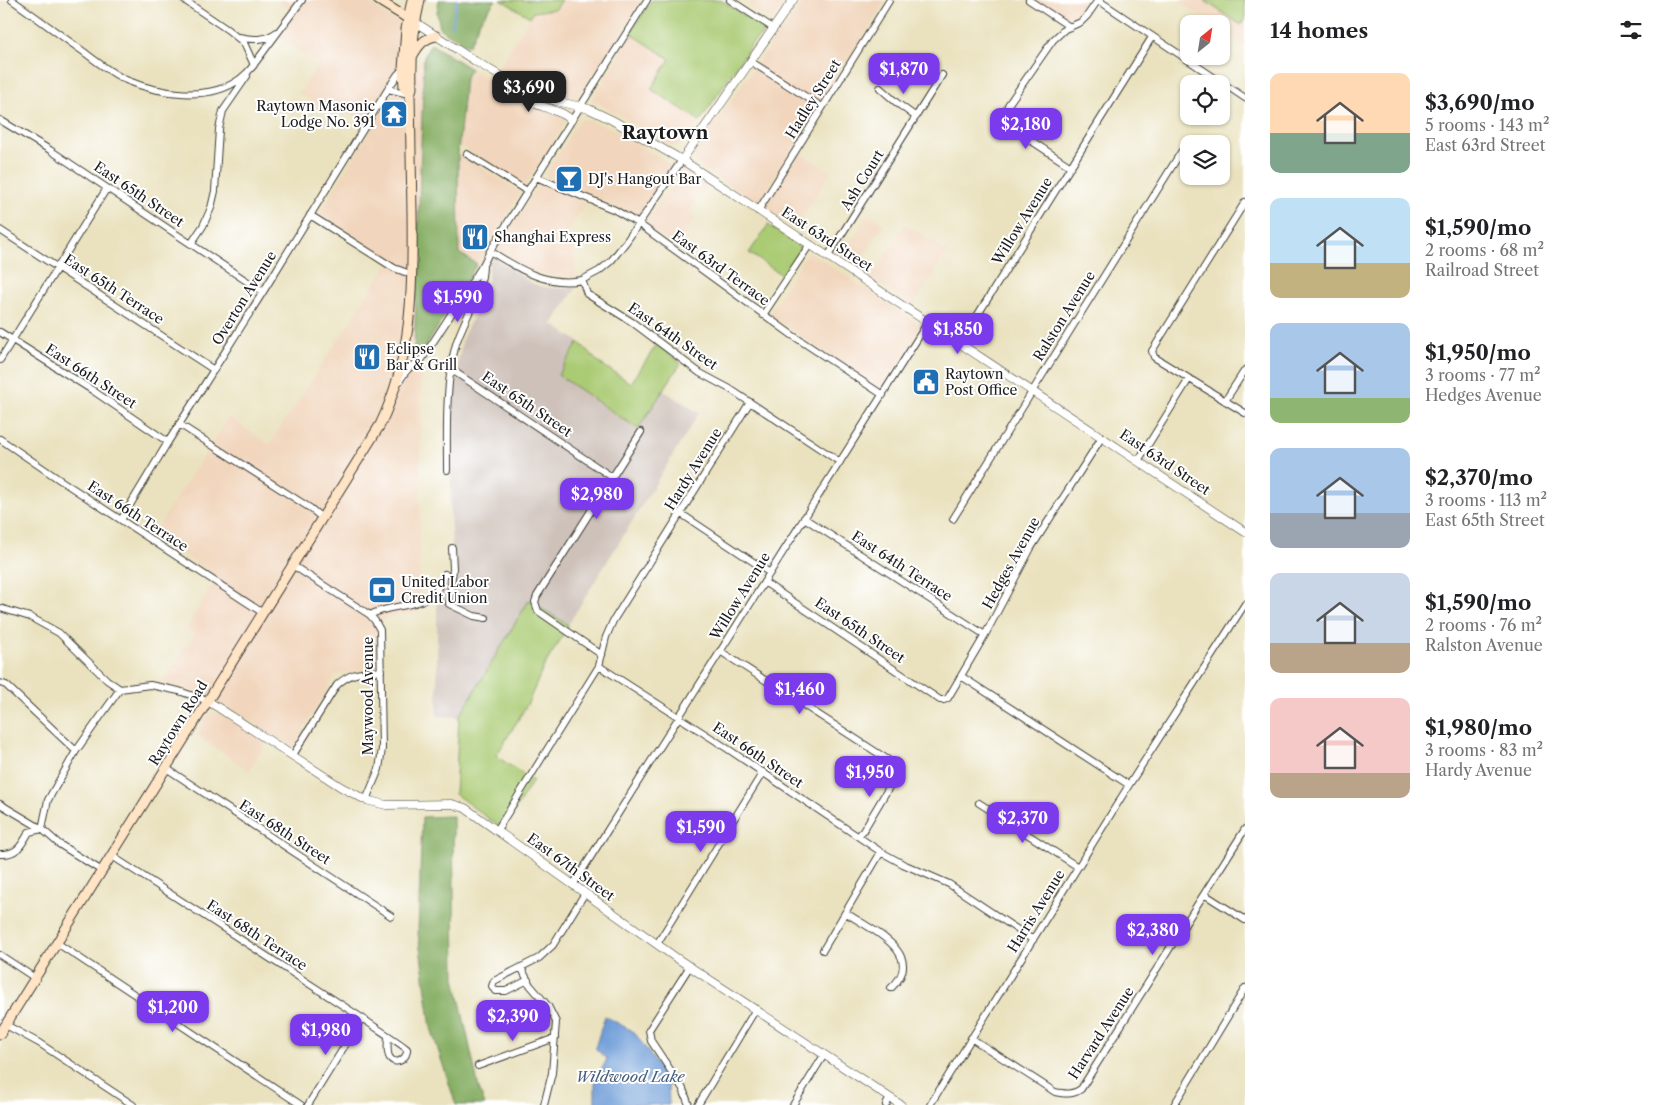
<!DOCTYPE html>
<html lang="en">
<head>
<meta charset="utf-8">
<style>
  body { margin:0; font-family:"Libre Caslon Text",serif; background:#f2f2f2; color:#202124; height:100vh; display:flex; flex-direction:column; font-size:19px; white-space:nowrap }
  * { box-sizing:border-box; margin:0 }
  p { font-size:16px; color:#757577 }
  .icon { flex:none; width:28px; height:28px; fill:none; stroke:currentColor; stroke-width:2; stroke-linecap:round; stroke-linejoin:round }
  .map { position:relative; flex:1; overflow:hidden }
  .drawer { display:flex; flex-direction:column; background:#fff; width:425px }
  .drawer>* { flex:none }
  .needle { width:32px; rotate:30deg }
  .fabs { position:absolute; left:1180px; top:15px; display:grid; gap:10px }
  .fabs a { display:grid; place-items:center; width:50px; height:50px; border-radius:10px; background:#fff; box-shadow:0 1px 4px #0004; font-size:25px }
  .price { position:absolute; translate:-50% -42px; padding:0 11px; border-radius:10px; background:#7c3aed; color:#fff; font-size:16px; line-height:32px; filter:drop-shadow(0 1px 2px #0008) }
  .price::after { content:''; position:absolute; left:50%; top:30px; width:15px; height:11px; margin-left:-8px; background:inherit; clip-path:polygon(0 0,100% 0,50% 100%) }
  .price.active { background:#222; color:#fff }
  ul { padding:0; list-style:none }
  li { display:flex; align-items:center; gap:15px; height:125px; padding:0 25px }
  li span { display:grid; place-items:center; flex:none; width:140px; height:100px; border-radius:10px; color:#555 }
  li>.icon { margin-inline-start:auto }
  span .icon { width:60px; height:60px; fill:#fffc; stroke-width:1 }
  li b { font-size:21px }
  h2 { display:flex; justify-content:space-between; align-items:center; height:60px; padding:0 25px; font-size:21px }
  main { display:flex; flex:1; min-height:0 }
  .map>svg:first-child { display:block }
  .built { fill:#f1d5bc }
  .industrial { fill:#cec1b9 }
  .green { fill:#aacb73; stroke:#637448 }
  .forest { fill:#87af65; stroke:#526640 }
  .water { fill:#709ed8; stroke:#465d7a }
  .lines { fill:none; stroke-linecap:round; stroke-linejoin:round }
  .stream { stroke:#709ed8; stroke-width:2 }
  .minor-casing { stroke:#3b3a34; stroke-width:8 }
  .tertiary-casing { stroke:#3b3a34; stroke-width:9 }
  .secondary-casing { stroke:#3b3a34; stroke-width:11 }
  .minor { stroke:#fff; stroke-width:6 }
  .tertiary { stroke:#fff; stroke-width:8 }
  .secondary { stroke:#ffe4c6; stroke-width:9 }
  .labels { text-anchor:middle; stroke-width:4; stroke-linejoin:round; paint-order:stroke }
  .street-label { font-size:14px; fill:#1c1c1c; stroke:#fff }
  .poi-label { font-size:14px; fill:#1c1c1c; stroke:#fff; text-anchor:start }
  .water-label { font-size:15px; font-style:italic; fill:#465d7a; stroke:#fff }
  .district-label { font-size:19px; font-weight:bold; fill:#1c1c1c; stroke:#fff }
</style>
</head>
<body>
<main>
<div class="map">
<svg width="1245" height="1105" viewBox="0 0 1245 1105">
  <rect width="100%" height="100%" fill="#fff"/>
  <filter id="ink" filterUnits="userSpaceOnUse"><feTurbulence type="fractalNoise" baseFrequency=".02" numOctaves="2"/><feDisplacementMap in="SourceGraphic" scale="10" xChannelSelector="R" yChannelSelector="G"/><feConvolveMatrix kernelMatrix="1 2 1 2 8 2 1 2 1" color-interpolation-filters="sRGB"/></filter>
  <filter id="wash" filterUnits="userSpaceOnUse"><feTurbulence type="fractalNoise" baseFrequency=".0096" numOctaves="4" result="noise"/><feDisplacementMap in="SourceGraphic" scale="20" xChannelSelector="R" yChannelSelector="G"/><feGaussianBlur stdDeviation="1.12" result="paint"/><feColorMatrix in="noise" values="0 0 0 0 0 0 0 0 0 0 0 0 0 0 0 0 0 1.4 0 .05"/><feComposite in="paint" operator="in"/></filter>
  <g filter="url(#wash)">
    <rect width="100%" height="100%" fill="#eae2bf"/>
    <path class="built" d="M 276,0 L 298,0 L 292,10 Z
      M 306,0 L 364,0 L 402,25 L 400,66 L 365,123 L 331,102 L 324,111 L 299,93 L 318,63 L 279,38 Z
      M 562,0 L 642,0 L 605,58 L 575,99 L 554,95 L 532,86 L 499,67 L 533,12 L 556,9 Z
      M 751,0 L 787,0 L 776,16 L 769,19 L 747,6 Z
      M 804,0 L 886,0 L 853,54 L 842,67 L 760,201 L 757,203 L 704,169 L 693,160 L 693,155 L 778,34 L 782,31 Z
      M 1034,0 L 1095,0 L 1085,14 L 1070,24 Z
      M 1179,0 L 1245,0 L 1245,46 L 1221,30 L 1221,24 L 1212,24 L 1178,1 Z
      M 630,33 L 670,59 L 651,89 L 700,121 L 682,144 L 678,146 L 669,145 L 599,103 L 593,102 L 591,101 L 617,60 Z
      M 424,56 L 414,352 L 421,354 L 419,612 L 384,618 L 377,629 L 376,668 L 336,674 L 294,746 L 291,746 L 221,704 L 201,694 L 162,684 L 194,634 L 186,629 L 217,577 L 153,534 L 229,417 L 269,445 L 390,261 L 320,213 L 391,96 Z
      M 471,69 L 524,101 L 565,118 L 565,121 L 562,128 L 525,186 L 459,145 L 465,78 Z
      M 583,119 L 587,120 L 610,128 L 625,136 L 674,167 L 640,217 L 637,218 L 633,217 L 606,202 L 546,177 L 546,173 L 579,121 Z
      M 799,152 L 830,172 L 795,229 L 766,210 L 765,206 Z
      M 458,154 L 519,191 L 520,194 L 477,264 L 459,253 Z
      M 683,170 L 707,185 L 689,211 L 696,217 L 677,247 L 647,226 L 645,223 Z
      M 539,185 L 543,185 L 586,203 L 566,235 L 572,237 L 577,278 L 545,275 L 532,271 L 499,251 L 498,248 L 500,244 Z
      M 868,214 L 883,224 L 856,268 L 841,258 Z
      M 905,224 L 948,252 L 913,306 L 871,278 Z
      M 809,252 L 919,324 L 919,330 L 882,387 L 876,386 L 771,316 L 770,313 L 804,258 Z
      M 212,712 L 220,713 L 267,742 L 249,770 L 196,735 L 208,715 Z"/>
    <path class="industrial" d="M 495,258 L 532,283 L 540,286 L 552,288 L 576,288 L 552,324 L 579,342 L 558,375 L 637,429 L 663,390 L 699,413 L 568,625 L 529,601 L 459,717 L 437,716 L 437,595 L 454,585 L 450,507 L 454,391 L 458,379 L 458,362 L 463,337 L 486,292 L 488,283 L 489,263 L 492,259 Z"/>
    <path class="green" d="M 501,0 L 562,0 L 556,9 L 533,12 L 530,17 Z
      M 652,0 L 721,0 L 762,28 L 762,35 L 753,42 L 700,121 L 651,89 L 670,59 L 630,33 Z
      M 1206,0 L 1245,0 L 1245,19 L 1241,25 L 1205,1 Z
      M 768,225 L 797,244 L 800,249 L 800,252 L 785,277 L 749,253 Z
      M 579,342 L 599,363 L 631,383 L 657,344 L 681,363 L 638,429 L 558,375 Z
      M 529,600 L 568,625 L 564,634 L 544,666 L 527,705 L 496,756 L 533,781 L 505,825 L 504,830 L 455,794 L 459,717 Z"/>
    <path class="forest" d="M 439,0 L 496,0 L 480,21 L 469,46 L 440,29 L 437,12 Z
      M 431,44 L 471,69 L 465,78 L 458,154 L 459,253 L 477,264 L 421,354 L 414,352 L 424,56 Z
      M 453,816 L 455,978 L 479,1089 L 485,1105 L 456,1105 L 431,1028 L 418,933 L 422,817 Z"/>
    <path class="water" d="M 605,1016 L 634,1032 L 668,1080 L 669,1105 L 595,1105 L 595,1083 L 607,1059 L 595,1048 Z"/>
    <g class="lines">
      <path class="stream" d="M 452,26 L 457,0"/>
    </g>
  </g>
  <g filter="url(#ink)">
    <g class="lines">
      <g class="minor-casing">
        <path id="minor" d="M 12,0 C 36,17 60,35 84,52 C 97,62 111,73 126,80 C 159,94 209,102 240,79 C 245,75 250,70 254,65 L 244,43 L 228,30 L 184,0
          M 730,0 L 773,28
          M 1029,0 L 1070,27
          M 1098,0 L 1245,98
          M 239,37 C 252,40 265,41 277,32
          M 750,61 L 822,107
          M 252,67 L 302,0
          M 880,88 L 897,103 L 916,117
          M 388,89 L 409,94
          M 0,120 L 50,150 L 263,292
          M 467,154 L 527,191
          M 1071,167 L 1009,126 L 1005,115 L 1008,105 L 1053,40 L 1065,29 L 1081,22 L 1087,16 L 1098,0
          M 536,177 L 615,210 L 639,224 L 792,335 L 883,395
          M 1245,202 L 1152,351 L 1154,357 L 1245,413
          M 758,211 L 889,1
          M 310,215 L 394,268 L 413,275
          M 0,230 L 214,370
          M 191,244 L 203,226 L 211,208 L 215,191 L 219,129 L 223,111 L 247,76
          M 490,251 C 519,269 546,287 582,280 L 587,294 L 632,322 L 700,373 L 730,389 L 840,462
          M 828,256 L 942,75
          M 582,280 L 599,271 L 611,261 L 626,242 L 682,160
          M 763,315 L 810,244
          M 0,332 L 92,390 L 168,442
          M 960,343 L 1152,37
          M 0,360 L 107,188
          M 452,370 L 612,477
          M 399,382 C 408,367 409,368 422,359 L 483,265 L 490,251 L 647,0
          M 1225,401 L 1245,370
          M 179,424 L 310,508 L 322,518
          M 0,439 L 60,480 L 263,613
          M 1138,461 L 1189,379
          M 447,470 C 447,431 445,382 456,344 C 464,318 483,293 483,265
          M 680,513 L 770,573
          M 804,518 L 985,635
          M 953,519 L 1181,152
          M 121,520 L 168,442 L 263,292 L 388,89 L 398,74 L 403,69
          M 452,548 L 453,569 L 449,604 L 474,616 L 486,618
          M 292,565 L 370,615 L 375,621 L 380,630 L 382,749 L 379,769 L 366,800
          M 764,582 L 940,700 L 944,700 L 948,698 L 985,635 L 1031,548 L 1102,437
          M 0,608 L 30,617 L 59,633 L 107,680 L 120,689 L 150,685 L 179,691 L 208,701
          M 370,615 C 388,605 413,608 430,596 C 438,591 441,582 445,574
          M 720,651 L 890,761 C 896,766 897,769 895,777 L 863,831 L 858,836
          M 602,655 L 538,611 L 535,602 L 537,596 L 641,432
          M 599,666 L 716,741 L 881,852 L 903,864 L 949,884 L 1033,940
          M 961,676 L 1129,785
          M 0,683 L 6,685 L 76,751
          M 293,755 L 337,685 C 352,671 363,673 381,671
          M 166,768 L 391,916
          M 979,803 L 1078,867
          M 0,804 L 42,829 L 48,800 L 76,751 L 120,689
          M 497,830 L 599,666 L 606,637 L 613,621 L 750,402
          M 0,854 C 17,855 21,846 29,832 L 42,829 L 59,844 L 102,871
          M 112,856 L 362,1018 C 377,1029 393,1038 407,1049 C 408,1057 397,1067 390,1058 C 386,1053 388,1043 388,1037
          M 573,885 L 928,322
          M 1204,894 L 1245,920
          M 846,913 C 870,929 928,954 891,988
          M 57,943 L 301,1105
          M 657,944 L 763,772
          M 823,950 L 881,852
          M 0,955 L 35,978
          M 521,967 L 530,985 L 548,1006 L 556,1022 L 552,1073 L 544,1105
          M 528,980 L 506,991 L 495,991 L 492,986 L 494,981 L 539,958 L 553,945 L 585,893
          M 6,1025 L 39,1043 L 133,1105
          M 971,1038 L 1055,1092 C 1065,1094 1073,1095 1081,1089 L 1245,829
          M 478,1066 L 555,1038
          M 308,1105 L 362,1018
          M 689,1105 L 683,1089 L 651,1041 L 649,1030 L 690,966
          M 698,1105 L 756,1009
          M 793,1105 L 824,1055
          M 886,1105 L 890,1098
          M 930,1105 L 1129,785 L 1245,604
          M 1174,1105 L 1245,988"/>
      </g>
      <g class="tertiary-casing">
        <path id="tertiary" d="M 415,22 L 475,61 L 529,93 L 556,101 L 589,109 L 612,120 L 682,160 L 1245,532
          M 514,87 C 520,97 535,105 547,108 C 556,112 564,112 571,120
          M 682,160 L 793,0
          M 208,701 L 341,787 L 366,800 L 386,805 L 452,804 L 465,808 L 675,957 L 901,1105"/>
      </g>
      <g class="secondary-casing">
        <path id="secondary" d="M 378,0 L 412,21
          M 412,57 C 418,46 424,38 436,36
          M 410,94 L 404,88 L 403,69 L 406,29 L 412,0
          M 0,1034 L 380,425 C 413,356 413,286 412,212 C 411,173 411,134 410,94 L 412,88 C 411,58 413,29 420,0"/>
      </g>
      <use href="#minor" class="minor"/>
      <use href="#tertiary" class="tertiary"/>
      <use href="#secondary" class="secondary"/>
    </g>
  </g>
  <defs>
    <g id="temple-square" transform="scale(1.4375)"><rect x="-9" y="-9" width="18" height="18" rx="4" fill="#1f6fb2" stroke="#fff"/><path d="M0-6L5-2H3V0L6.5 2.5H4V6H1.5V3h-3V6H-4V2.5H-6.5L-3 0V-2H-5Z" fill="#fff"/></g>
    <g id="bar-square" transform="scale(1.4375)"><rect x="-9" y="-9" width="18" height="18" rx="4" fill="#1f6fb2" stroke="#fff"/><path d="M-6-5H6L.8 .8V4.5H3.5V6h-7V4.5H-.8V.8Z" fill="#fff"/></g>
    <g id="restaurant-square" transform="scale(1.4375)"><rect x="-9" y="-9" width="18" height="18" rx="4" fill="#1f6fb2" stroke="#fff"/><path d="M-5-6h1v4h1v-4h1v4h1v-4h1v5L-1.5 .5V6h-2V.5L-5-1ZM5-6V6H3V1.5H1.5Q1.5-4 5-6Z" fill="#fff"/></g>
    <g id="civic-square" transform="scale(1.4375)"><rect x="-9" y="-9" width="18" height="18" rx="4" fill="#1f6fb2" stroke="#fff"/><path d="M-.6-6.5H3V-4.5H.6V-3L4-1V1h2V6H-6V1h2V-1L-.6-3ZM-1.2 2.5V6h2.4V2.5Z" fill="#fff"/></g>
    <g id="bank-square" transform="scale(1.4375)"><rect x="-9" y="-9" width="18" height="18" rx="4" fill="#1f6fb2" stroke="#fff"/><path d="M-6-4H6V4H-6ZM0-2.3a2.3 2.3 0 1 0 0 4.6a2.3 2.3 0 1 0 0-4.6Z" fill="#fff"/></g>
  </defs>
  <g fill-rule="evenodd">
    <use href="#temple-square" x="394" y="114"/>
    <use href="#bar-square" x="569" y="179"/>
    <use href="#restaurant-square" x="475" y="237"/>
    <use href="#restaurant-square" x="367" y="357"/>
    <use href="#civic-square" x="926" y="382"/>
    <use href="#bank-square" x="382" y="590"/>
  </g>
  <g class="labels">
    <g class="street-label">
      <text transform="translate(813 99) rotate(-58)" y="5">Hadley Street</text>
      <text transform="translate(862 180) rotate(-58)" y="5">Ash Court</text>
      <text transform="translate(139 194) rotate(34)" y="5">East 65th Street</text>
      <text transform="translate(1022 221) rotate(-58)" y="5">Willow Avenue</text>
      <text transform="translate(827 239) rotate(33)" y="5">East 63rd Street</text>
      <text transform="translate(721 268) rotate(36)" y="5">East 63rd Terrace</text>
      <text transform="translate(114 289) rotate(33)" y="5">East 65th Terrace</text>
      <text transform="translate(244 298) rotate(-58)" y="5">Overton Avenue</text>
      <text transform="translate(1064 316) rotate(-58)" y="5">Ralston Avenue</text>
      <text transform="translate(673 336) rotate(35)" y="5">East 64th Street</text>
      <text transform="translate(91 376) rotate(33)" y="5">East 66th Street</text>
      <text transform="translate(527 404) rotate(34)" y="5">East 65th Street</text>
      <text transform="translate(1165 462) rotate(34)" y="5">East 63rd Street</text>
      <text transform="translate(693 469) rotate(-58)" y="5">Hardy Avenue</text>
      <text transform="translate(138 516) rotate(33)" y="5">East 66th Terrace</text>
      <text transform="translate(1011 563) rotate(-61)" y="5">Hedges Avenue</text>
      <text transform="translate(902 566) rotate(33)" y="5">East 64th Terrace</text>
      <text transform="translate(740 596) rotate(-58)" y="5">Willow Avenue</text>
      <text transform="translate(860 630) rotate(34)" y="5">East 65th Street</text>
      <text transform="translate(368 696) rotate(-90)" y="5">Maywood Avenue</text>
      <text transform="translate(178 723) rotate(-58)" y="5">Raytown Road</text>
      <text transform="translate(758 755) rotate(34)" y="5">East 66th Street</text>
      <text transform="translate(285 832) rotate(33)" y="5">East 68th Street</text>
      <text transform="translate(571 867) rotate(36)" y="5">East 67th Street</text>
      <text transform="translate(1036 911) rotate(-58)" y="5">Harris Avenue</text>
      <text transform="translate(257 935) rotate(33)" y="5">East 68th Terrace</text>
      <text transform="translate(1101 1033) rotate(-57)" y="5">Harvard Avenue</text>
    </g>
    <g class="poi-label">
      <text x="375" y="111" text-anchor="end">Raytown Masonic<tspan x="375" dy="16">Lodge No. 391</tspan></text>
      <text x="588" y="184">DJ's Hangout Bar</text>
      <text x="494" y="242">Shanghai Express</text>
      <text x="386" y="354">Eclipse<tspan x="386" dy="16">Bar &amp; Grill</tspan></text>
      <text x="945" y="379">Raytown<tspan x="945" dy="16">Post Office</tspan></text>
      <text x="401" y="587">United Labor<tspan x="401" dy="16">Credit Union</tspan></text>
    </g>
    <g class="water-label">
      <text x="630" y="1082">Wildwood Lake</text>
    </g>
    <g class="district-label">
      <text x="665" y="139">Raytown</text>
    </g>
  </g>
</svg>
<div class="fabs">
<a><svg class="needle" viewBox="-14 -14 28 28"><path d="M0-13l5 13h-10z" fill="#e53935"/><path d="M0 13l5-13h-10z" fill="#757577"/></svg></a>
<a><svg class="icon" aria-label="locate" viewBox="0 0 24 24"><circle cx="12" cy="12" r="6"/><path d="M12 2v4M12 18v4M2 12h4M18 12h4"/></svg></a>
<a><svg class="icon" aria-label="layers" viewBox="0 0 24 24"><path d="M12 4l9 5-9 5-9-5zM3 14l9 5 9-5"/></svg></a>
</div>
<b class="price" style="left:904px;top:95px">$1,870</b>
<b class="price active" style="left:529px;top:113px">$3,690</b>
<b class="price" style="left:1026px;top:150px">$2,180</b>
<b class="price" style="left:458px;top:323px">$1,590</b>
<b class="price" style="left:958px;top:355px">$1,850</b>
<b class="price" style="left:597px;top:520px">$2,980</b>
<b class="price" style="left:800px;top:715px">$1,460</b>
<b class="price" style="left:870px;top:798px">$1,950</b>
<b class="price" style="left:1023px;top:844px">$2,370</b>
<b class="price" style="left:701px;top:853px">$1,590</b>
<b class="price" style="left:1153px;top:956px">$2,380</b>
<b class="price" style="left:173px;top:1033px">$1,200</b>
<b class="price" style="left:513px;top:1042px">$2,390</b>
<b class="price" style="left:326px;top:1056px">$1,980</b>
</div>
<section class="drawer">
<h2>14 homes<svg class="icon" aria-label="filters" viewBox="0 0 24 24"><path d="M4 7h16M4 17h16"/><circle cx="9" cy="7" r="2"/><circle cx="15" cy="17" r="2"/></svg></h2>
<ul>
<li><span style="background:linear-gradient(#ffd9b3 60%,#7fa58c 0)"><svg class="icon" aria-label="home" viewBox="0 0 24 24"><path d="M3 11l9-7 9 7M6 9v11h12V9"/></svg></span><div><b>$3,690/mo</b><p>5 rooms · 143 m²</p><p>East 63rd Street</p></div></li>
<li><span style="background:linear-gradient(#bfe0f5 65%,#c2b280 0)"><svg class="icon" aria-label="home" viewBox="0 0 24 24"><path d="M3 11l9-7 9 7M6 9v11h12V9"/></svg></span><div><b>$1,590/mo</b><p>2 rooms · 68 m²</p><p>Railroad Street</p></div></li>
<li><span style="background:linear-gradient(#a9c7e8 75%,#8fb573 0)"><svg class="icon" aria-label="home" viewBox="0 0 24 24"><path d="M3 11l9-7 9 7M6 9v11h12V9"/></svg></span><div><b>$1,950/mo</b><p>3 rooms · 77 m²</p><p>Hedges Avenue</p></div></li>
<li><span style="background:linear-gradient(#a9c7e8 65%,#9aa5b1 0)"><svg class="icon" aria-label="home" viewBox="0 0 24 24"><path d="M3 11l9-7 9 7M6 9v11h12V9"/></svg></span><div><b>$2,370/mo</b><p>3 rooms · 113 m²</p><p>East 65th Street</p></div></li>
<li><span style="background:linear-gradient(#c9d6e8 70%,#b9a48a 0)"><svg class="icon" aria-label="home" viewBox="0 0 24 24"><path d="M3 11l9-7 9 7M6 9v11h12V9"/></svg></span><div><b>$1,590/mo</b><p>2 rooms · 76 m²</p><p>Ralston Avenue</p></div></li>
<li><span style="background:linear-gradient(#f6c9c9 75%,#b9a48a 0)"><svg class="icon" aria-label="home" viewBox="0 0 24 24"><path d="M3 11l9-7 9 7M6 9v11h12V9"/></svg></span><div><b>$1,980/mo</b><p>3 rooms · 83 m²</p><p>Hardy Avenue</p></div></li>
</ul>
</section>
</main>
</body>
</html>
